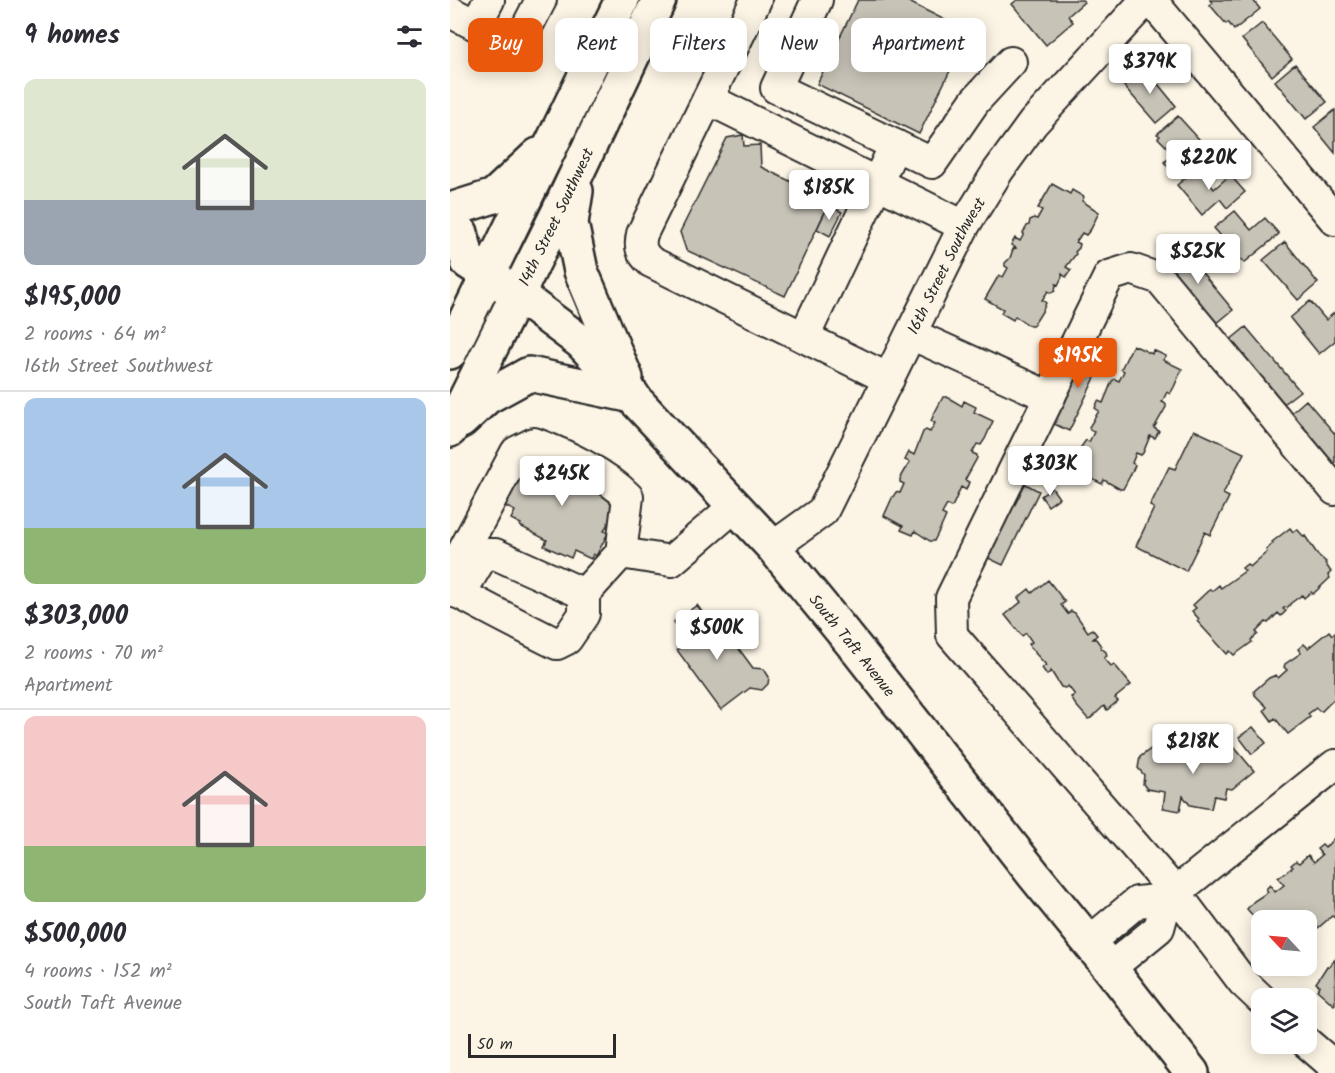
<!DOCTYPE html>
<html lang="en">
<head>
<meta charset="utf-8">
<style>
  body { margin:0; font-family:Kalam,sans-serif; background:#f2f2f3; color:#2b2b33; height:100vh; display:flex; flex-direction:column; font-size:22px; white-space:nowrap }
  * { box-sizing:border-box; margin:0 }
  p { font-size:20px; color:#7c7c81 }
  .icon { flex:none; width:33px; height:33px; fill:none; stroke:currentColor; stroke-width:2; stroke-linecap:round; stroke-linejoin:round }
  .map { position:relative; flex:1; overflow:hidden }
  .sheet { display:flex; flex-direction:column; background:#fff; width:450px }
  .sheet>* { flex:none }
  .banner { position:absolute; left:18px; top:18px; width:570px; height:54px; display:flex; gap:12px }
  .needle { width:39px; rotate:296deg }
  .controls { position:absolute; left:801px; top:910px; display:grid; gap:12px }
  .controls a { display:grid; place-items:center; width:66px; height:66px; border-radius:12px; background:#fff; box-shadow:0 3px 15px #0003; font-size:30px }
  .scale { position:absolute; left:18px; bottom:15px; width:148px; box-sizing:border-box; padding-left:6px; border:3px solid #2b2b2b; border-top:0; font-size:16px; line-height:21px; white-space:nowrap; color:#2b2b2b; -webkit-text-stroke:4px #fcf5e5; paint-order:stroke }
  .price { position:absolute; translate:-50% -51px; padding:0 14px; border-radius:6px; background:#fff; color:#222; font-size:20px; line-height:39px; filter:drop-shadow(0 2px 3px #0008) }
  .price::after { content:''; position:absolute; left:50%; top:36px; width:18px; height:14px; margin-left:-9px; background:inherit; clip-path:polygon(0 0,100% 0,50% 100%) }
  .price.on { background:#ea580c; color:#fff }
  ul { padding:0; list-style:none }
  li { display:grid; align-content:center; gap:12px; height:318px; padding:0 24px }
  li+li { border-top:2px solid #e1e1e2 }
  li span { display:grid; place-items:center; height:186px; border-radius:12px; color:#555 }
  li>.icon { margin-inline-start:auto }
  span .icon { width:108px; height:108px; fill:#fffc; stroke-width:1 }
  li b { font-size:26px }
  h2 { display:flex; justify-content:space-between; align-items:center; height:72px; padding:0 24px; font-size:26px }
  .pill { padding:0 21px; border-radius:12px; background:#fff; box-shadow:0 3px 15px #0003; font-size:21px; line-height:54px }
  .pill.on { background:#ea580c; color:#fff }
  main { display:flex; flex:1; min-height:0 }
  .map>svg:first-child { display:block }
  .building { fill:#c8c3b7; stroke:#2b2b2b; stroke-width:1.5 }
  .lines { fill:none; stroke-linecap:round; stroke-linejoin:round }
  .minor-casing { stroke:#2b2b2b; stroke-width:34 }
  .major-casing { stroke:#2b2b2b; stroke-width:38 }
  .minor { stroke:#fcf5e5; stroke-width:30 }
  .major { stroke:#fcf5e5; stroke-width:33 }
  .labels { text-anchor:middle; stroke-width:6; stroke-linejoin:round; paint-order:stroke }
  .street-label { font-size:16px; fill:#2b2b2b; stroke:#fcf5e5 }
</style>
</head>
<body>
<main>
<section class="sheet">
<h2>9 homes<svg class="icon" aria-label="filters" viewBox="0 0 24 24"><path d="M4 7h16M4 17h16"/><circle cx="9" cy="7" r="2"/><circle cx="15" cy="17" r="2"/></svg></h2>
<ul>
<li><span style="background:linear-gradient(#dfe7d0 65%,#9aa5b1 0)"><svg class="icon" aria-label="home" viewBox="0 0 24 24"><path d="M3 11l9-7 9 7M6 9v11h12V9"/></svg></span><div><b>$195,000</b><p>2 rooms · 64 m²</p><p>16th Street Southwest</p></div></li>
<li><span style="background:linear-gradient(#a9c7e8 70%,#8fb573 0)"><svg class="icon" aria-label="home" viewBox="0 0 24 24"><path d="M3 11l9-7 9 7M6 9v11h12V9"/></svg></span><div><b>$303,000</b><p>2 rooms · 70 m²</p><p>Apartment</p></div></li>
<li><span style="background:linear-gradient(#f6c9c9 70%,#8fb573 0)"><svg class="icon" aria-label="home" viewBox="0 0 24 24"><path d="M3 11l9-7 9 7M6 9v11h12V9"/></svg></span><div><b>$500,000</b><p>4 rooms · 152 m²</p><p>South Taft Avenue</p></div></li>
</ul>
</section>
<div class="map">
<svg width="885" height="1073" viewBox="0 0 885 1073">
  <rect width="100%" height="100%" fill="#fcf5e5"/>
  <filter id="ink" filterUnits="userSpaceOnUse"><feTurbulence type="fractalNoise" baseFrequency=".0167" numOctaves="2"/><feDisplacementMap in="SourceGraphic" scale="12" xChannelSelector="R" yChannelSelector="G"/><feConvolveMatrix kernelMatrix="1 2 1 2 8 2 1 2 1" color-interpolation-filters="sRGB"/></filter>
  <g filter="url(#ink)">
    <path class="building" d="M 408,0 L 455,0 L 519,32 L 469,134 L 367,84 Z
      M 567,0 L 633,0 L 634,2 L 618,16 L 623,22 L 596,45 L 562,4 Z
      M 760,0 L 803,0 L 810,9 L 784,30 L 778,22 L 776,24 L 760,5 L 762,3 Z
      M 812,23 L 842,59 L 822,76 L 792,39 Z
      M 845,64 L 877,102 L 856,119 L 825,81 Z
      M 694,67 L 726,106 L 706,123 L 673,85 Z
      M 885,110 L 885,153 L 864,127 Z
      M 728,116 L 757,148 L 725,175 L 714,162 L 725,155 L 708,138 L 710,136 L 707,134 Z
      M 293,135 L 294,146 L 310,145 L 311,167 L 350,186 L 355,177 L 371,185 L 366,195 L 380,201 L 335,296 L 236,250 L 230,232 L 277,138 Z
      M 747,168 L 764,189 L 780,175 L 795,192 L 777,208 L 770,199 L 752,215 L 727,185 Z
      M 602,184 L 620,194 L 622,190 L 634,197 L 632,201 L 649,212 L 641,229 L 636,235 L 632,233 L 626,242 L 630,244 L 629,248 L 625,252 L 626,254 L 616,267 L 621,270 L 616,277 L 612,274 L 612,277 L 608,285 L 606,284 L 605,291 L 601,293 L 598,291 L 592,300 L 596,303 L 593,310 L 583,326 L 580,326 L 565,316 L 563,320 L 551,313 L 553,309 L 535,299 L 549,275 L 553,277 L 558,268 L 555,266 L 555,263 L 560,258 L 563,249 L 566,248 L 561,245 L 565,238 L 570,241 L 574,234 L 573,233 L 577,226 L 579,225 L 580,220 L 584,218 L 587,219 L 592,210 L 588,208 Z
      M 378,206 L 392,212 L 380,236 L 367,229 Z
      M 785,211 L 801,230 L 815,218 L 829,234 L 794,263 L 764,228 Z
      M 835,242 L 868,283 L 848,300 L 813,260 Z
      M 730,246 L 783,310 L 766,324 L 712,260 Z
      M 860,301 L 876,320 L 885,312 L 885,341 L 869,354 L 840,318 Z
      M 796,327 L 850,391 L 833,404 L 780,340 Z
      M 683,345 L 702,354 L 703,350 L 716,356 L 713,360 L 732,369 L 724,387 L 720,394 L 717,392 L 712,402 L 716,404 L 716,407 L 704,428 L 709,431 L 705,438 L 700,436 L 693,453 L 691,455 L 686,453 L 682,463 L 685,465 L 682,472 L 673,489 L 670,489 L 654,480 L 652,484 L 640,478 L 642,474 L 624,465 L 631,447 L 636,440 L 639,442 L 644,432 L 640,430 L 639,427 L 649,411 L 645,408 L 648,401 L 653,403 L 662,381 L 665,379 L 669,381 L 674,371 L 671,369 Z
      M 636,348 L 655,357 L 619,431 L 600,422 Z
      M 493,397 L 497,397 L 512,406 L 514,401 L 526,407 L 524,412 L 543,421 L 535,439 L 531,445 L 527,444 L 522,453 L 527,455 L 527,458 L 515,480 L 519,482 L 516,490 L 511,487 L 503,505 L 501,507 L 497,505 L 492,514 L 496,516 L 493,523 L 484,541 L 480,541 L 465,531 L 463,535 L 451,530 L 453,526 L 434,516 L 442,498 L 446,492 L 450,493 L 454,484 L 450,482 L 450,479 L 460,462 L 455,460 L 459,452 L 464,455 L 473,432 L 476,430 L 480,432 L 485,423 L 481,421 L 484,414 Z
      M 856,400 L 885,434 L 885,467 L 840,414 Z
      M 744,430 L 794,453 L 773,494 L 779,497 L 760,535 L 755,532 L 736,571 L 686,546 L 704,508 L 700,506 L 719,467 L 725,469 Z
      M 94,452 L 173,494 L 154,531 L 158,533 L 146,556 L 143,554 L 141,559 L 124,551 L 121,558 L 94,546 L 97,540 L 70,526 L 71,524 L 61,519 L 65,511 L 45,501 L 58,475 L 75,484 L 85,462 L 88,463 Z
      M 570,481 L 589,491 L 553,565 L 534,556 Z
      M 602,488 L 609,498 L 598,506 L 591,496 Z
      M 840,528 L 843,532 L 847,529 L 854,537 L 855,536 L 868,555 L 876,562 L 875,563 L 881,572 L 878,575 L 880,578 L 863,594 L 861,592 L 854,598 L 852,595 L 841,603 L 837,608 L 835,607 L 833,609 L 836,611 L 831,616 L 828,613 L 818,623 L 816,622 L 806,632 L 808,634 L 801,640 L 802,642 L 794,648 L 784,655 L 780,651 L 777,654 L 747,621 L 749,619 L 742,611 L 746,608 L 743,605 L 760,589 L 762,591 L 769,585 L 771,588 L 795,571 L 792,568 L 797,564 L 800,567 L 809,559 L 817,552 L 816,550 L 823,543 L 822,542 Z
      M 598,580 L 615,602 L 611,605 L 618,614 L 621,611 L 625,613 L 638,632 L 642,629 L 647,635 L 643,639 L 646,639 L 651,646 L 651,648 L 656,652 L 657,656 L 654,658 L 661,666 L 664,664 L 681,685 L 665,698 L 668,701 L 657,710 L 654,706 L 641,718 L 638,719 L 625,704 L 621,697 L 625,695 L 618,686 L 615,688 L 611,687 L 601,671 L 597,675 L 592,668 L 596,665 L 585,653 L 585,651 L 580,648 L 579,644 L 582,642 L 576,633 L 572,636 L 555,615 L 571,602 L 568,598 L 579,589 L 582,593 Z
      M 247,605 L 275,644 L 286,645 L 303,668 L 314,669 L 319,677 L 318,684 L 312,690 L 300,688 L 271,710 L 227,650 L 238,642 L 224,622 Z
      M 879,631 L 882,635 L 885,632 L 885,698 L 872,711 L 869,711 L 866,708 L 858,714 L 860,717 L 838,734 L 825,718 L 822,721 L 814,710 L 817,707 L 805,695 L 804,691 L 819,678 L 826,675 L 828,678 L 837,670 L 834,667 L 835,664 L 851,653 L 848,649 L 854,644 L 858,648 Z
      M 803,727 L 816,743 L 802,754 L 789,737 Z
      M 766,744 L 785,748 L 804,771 L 782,789 L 776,788 L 774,798 L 764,796 L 761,809 L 740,805 L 733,796 L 730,811 L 713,808 L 715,792 L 697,789 L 693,784 L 694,775 L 688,768 L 690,757 L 702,748 L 738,754 L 745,762 Z
      M 885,837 L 885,918 L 882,916 L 868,928 L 862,921 L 856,926 L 856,921 L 812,921 L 811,925 L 797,909 L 804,901 L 818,892 L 816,889 L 820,885 L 825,892 L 834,885 L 828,878 L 843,867 L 841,865 L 846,861 L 849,863 L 858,855 L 864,862 L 872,855 L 867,849 L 872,845 L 875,848 Z
      M 885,959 L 885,1004 L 884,1005 L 867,990 L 870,986 L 866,983 L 877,966 L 879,967 Z"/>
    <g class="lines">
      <g class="minor-casing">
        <g id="minor">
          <path d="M 306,0 L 192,234 C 189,247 191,253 201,262 L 439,379"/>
          <path d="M 367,0 L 326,88 L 445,145"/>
          <path d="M 701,0 L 885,220"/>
          <path d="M 0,12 L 67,46 L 91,0"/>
          <path d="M 26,25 L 39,0"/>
          <path d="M 258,99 L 514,226"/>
          <path d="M 461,334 L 600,397"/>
          <path d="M 354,337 L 445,145 L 482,163 L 525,101 L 561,62"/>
          <path id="s1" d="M 323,547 L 373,511 L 514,226 L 548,171 L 583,123 L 696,0"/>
          <path d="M 0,576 L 66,452 L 84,443 C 114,454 155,473 178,497 L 171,553"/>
          <path d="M 0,588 C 35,608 71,626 107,644 L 117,639 L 134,614 L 134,594 L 45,554 L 37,554 L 29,562 L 10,594"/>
          <path d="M 134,594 L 171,553 L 221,561 L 285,506"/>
          <path d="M 639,942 L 687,902 L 717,899 L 885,765"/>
          <path d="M 660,968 L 709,928 L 717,899"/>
          <path d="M 812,1000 L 793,982 L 725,892 L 502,635 L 501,598 L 659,276 L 681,269 L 710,279 L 885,490"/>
          <path d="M 856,1042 L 885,1067"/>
        </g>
      </g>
      <g class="major-casing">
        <g id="major">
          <path d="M 126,191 L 121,223 L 131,271 L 176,378"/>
          <path d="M 0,210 L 44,196 L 88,155"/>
          <path id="s2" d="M 0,227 L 11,233 L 18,262 L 67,294 L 131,342 L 323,547 L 405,647 L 584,875 L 660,968 L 742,1073"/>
          <path d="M 0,352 L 172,0"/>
          <path d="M 11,421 L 37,397 L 79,374 L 183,396"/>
          <path id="s3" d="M 0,430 L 108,213 L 209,0"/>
        </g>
      </g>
      <use href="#minor" class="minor"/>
      <use href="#major" class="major"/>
    </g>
  </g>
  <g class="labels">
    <g class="street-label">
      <text dy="6" stroke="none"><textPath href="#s3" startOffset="238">14th Street Southwest</textPath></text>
      <text dy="6" stroke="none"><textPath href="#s1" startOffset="336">16th Street Southwest</textPath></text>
      <text dy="6" stroke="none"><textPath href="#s2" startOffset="588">South Taft Avenue</textPath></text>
    </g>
  </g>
</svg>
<div class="controls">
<a><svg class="needle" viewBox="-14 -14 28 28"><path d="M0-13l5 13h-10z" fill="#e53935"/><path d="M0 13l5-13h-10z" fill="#7c7c81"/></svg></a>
<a><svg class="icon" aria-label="layers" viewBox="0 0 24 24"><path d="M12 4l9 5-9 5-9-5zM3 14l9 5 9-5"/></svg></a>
</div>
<div class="scale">50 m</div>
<b class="price" style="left:700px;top:95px">$379K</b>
<b class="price" style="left:759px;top:191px">$220K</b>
<b class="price" style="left:379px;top:221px">$185K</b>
<b class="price" style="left:748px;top:285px">$525K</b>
<b class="price on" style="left:628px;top:389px">$195K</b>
<b class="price" style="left:600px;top:497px">$303K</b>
<b class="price" style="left:112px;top:507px">$245K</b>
<b class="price" style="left:267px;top:661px">$500K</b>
<b class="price" style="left:743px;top:775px">$218K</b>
<div class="banner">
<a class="pill on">Buy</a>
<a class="pill">Rent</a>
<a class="pill">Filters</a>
<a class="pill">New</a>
<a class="pill">Apartment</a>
</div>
</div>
</main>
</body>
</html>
